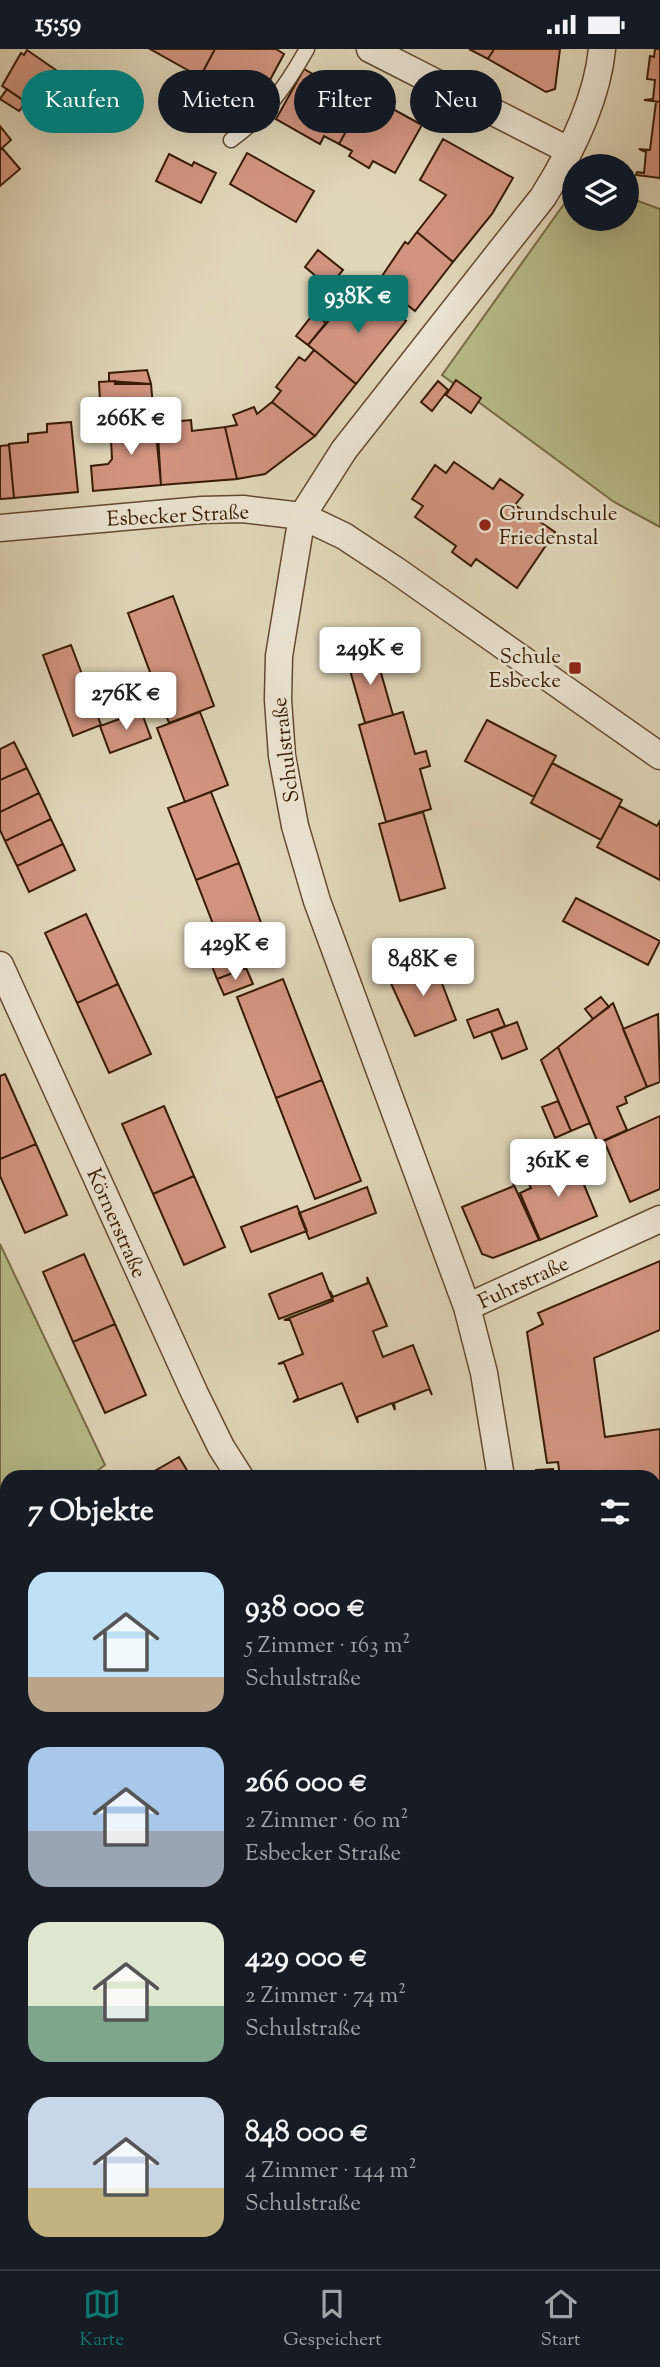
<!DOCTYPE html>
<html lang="de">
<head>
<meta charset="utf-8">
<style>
  body { margin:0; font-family:"Sorts Mill Goudy",serif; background:#242831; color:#f1f3f6; height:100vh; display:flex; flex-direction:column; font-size:26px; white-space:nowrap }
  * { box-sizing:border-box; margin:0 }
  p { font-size:23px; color:#9ea1a6 }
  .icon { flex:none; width:38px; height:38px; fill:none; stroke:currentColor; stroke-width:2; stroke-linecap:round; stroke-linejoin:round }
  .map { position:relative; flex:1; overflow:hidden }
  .sheet { position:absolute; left:0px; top:1421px; width:662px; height:800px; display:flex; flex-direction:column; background:#171b24; border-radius:21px 21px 0 0; box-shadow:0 7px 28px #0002 }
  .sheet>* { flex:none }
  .banner { position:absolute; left:21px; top:21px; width:620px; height:63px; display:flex; gap:14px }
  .tools { position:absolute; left:562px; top:105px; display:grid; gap:14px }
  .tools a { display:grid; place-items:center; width:77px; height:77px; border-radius:50%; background:#171b24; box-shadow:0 7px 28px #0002; font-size:35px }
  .price { position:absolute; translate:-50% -60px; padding:0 16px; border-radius:7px; background:#fff; color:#222; font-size:23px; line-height:46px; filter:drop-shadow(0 2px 4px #0008) }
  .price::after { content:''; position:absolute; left:50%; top:42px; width:21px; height:16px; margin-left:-10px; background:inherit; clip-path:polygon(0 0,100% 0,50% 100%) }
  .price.active { background:#0f766e; color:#fff }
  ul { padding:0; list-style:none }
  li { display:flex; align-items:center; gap:21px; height:175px; padding:0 28px }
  li span { display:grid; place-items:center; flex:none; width:196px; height:140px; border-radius:21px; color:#555 }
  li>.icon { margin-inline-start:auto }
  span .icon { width:84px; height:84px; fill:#fffc; stroke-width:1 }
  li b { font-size:30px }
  h2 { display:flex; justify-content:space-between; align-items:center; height:84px; padding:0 28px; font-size:30px }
  .tag { padding:0 24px; border-radius:32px; background:#171b24; box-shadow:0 7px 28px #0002; font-size:24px; line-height:63px }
  .tag.active { background:#0f766e; color:#fff }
  .status { display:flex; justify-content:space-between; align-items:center; height:49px; padding:0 35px; background:#171b24; direction:ltr }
  .status svg { height:19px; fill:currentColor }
  .menu { display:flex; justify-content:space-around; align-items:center; height:98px; border-top:2px solid #363941; background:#171b24; font-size:19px; color:#9ea1a6 }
  .menu a { display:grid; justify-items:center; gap:4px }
  .menu .active { color:#0f766e }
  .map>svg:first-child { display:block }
  .green { fill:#b8bc8b; stroke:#786c47; stroke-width:2 }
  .building { fill:#d29480; stroke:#381c03; stroke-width:2 }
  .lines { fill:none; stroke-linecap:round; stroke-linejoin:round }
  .lane-casing { stroke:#624a30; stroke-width:17 }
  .street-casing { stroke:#624a30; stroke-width:29 }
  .lane { stroke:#ebe4d2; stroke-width:14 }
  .street { stroke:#ebe4d2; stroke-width:26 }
  .poi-dot { fill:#8f2418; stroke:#ebe4d2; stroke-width:2.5 }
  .labels { text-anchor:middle; stroke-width:5; stroke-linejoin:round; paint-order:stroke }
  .poi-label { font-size:21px; fill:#381c03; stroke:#ebe4d2; text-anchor:start }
  .street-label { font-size:21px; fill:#381c03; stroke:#ebe4d2 }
</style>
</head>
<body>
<div class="status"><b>15:59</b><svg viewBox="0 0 49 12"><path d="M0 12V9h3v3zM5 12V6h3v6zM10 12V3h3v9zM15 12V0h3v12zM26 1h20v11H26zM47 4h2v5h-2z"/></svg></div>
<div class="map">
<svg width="660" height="2220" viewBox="0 0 660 2220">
  <rect width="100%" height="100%" fill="#e0d6b9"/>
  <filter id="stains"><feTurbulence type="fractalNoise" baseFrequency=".00286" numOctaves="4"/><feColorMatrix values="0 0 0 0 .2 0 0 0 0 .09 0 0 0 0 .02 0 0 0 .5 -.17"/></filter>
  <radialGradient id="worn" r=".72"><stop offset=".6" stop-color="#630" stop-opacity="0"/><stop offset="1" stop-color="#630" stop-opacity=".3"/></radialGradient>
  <path class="green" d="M 574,141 L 574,170 L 626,170 L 627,148 L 660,160 L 660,478 L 614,453 L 442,326 Z
    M 0,1195 L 105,1416 L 89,1428 L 7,1428 L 7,1491 L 0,1496 Z"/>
  <path class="building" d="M 150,0 L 215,0 L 200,28 Z
    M 215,0 L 276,0 L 284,5 L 257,55 L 218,34 L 214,43 L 197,34 Z
    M 469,0 L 494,0 L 488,10 Z
    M 494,0 L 560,0 L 555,40 L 546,43 L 488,10 Z
    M 655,0 L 660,0 L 660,53 L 644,51 L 653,50 L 655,31 L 647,30 L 650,7 L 654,8 Z
    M 27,1 L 63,26 L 39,62 L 2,37 L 21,4 L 24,6 Z
    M 304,20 L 320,29 L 327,25 L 364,50 L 339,95 L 324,87 L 320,95 L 276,70 Z
    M 197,34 L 222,48 L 206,77 L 181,64 Z
    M 7,40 L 26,53 L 19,62 L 0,50 Z
    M 364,50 L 381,60 L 384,55 L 422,76 L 395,124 L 373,112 L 369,119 L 349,107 L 352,102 L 339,95 Z
    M 656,53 L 660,53 L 660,129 L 636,126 L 637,123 L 644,124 L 646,103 L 639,100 L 650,101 Z
    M 0,77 L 11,91 L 0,101 Z
    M 443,90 L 513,129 L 492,165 L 453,213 L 417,183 L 446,146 L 420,131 Z
    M 2,99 L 20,120 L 0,137 L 0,101 Z
    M 247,104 L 314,142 L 296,173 L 230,135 Z
    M 169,105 L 192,117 L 194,113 L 216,124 L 201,154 L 156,132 Z
    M 417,183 L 453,213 L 415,262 L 378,233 L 405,193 L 408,195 Z
    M 318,201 L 343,221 L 329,238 L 305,218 Z
    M 366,239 L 406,272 L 356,335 L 308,296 L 341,257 L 349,262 Z
    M 314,264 L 326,274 L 308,296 L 296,287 Z
    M 314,301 L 356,335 L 315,387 L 272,353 L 281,342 L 276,338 L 299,308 L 305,312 Z
    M 147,321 L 151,335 L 109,332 L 109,324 Z
    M 456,331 L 481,349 L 471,364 L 446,346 Z
    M 115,332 L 115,335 L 151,335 L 154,369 L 101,374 L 99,333 Z
    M 438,332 L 448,341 L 432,362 L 421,353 Z
    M 272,353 L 315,387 L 265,425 L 237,430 L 225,378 L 237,376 L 233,366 L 254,358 L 257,365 Z
    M 157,369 L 161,436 L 93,442 L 91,417 L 108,415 L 112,410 L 110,373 Z
    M 191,371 L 192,382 L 225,378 L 237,430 L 161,436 L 156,384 L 171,383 L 170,373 Z
    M 71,373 L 78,443 L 14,449 L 9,395 L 28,393 L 28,385 L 47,383 L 47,375 Z
    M 9,396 L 14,449 L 0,450 L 0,397 Z
    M 454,413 L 493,440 L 500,430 L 523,446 L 515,456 L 555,483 L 517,539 L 476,510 L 471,517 L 452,503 L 456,497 L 415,468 L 423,457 L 412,450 L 435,416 L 446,424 Z
    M 173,547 L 214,657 L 169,674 L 128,564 Z
    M 71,596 L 101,676 L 73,687 L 43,606 Z
    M 375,603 L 393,666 L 365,674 L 347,611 Z
    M 141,662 L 151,689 L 110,704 L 100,677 Z
    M 200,663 L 228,736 L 185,753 L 157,679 Z
    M 403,663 L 415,705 L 426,702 L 430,717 L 420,720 L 431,760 L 386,773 L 359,676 Z
    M 487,671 L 556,707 L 534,748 L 465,712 Z
    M 14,693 L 27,719 L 0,731 L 0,700 Z
    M 552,714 L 622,751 L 601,791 L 531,754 Z
    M 27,719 L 39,744 L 0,763 L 0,731 Z
    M 211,743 L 239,814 L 196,831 L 168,759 Z
    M 39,744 L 51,770 L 5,792 L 0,781 L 0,763 Z
    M 619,757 L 657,777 L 660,772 L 660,831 L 597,798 Z
    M 423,763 L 445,839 L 400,852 L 379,775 Z
    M 51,770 L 63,795 L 17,817 L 5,792 Z
    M 63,795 L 75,821 L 29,843 L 17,817 Z
    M 239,814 L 267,890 L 225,906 L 196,831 Z
    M 576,849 L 660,892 L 648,916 L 563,872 Z
    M 86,865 L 118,935 L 77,954 L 45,884 Z
    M 241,905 L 246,919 L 217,930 L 212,917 Z
    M 433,911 L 456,971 L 415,987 L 388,928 Z
    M 246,919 L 253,935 L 224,946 L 217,930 Z
    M 283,930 L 322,1031 L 276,1049 L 237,948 Z
    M 118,935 L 151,1005 L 109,1024 L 77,954 Z
    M 601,948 L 609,958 L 593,970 L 585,960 Z
    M 613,954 L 647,1038 L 625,1048 L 627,1054 L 617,1058 L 627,1081 L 598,1094 L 558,998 Z
    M 498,960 L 505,977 L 474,989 L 467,971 Z
    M 658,965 L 660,1033 L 647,1038 L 623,980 Z
    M 517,973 L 527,1000 L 502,1010 L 491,983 Z
    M 558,998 L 590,1074 L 571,1082 L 541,1011 Z
    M 5,1025 L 36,1095 L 0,1110 L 0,1027 Z
    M 322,1031 L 361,1132 L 315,1150 L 276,1049 Z
    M 558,1052 L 571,1082 L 555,1089 L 542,1058 Z
    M 164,1057 L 194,1127 L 153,1145 L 122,1075 Z
    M 660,1067 L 660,1140 L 630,1153 L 604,1092 Z
    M 36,1095 L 67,1166 L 25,1184 L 0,1127 L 0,1110 Z
    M 572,1107 L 597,1167 L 540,1191 L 520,1144 L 531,1139 L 528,1133 L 548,1124 L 544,1118 Z
    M 194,1127 L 225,1198 L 184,1216 L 153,1145 Z
    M 513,1134 L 539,1191 L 493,1209 L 482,1205 L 462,1158 L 514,1137 Z
    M 367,1138 L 376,1164 L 309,1190 L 299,1164 Z
    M 297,1157 L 307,1182 L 251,1203 L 241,1178 Z
    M 84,1205 L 115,1275 L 73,1293 L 43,1223 Z
    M 660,1212 L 660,1281 L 594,1309 L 605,1388 L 660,1380 L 660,1442 L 654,1443 L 654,1428 L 560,1428 L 558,1413 L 547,1414 L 527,1283 L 543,1275 L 538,1264 Z
    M 322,1224 L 332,1250 L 279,1270 L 269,1245 Z
    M 367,1228 L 387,1277 L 373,1282 L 383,1308 L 413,1296 L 432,1346 L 429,1340 L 394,1354 L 395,1361 L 392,1354 L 357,1368 L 358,1374 L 342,1334 L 293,1353 L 298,1349 L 284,1314 L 278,1315 L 303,1305 L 290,1271 L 284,1271 L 333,1252 L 330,1242 L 333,1248 L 368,1234 Z
    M 115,1275 L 146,1346 L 105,1364 L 73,1293 Z
    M 179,1408 L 191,1428 L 155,1428 L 153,1423 Z
    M 553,1420 L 554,1428 L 536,1428 L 536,1421 Z
    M 0,1587 L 7,1592 L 7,1672 L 0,1682 Z
    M 660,1671 L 660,1733 L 654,1734 L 654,1684 L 660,1684 Z
    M 0,1765 L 7,1770 L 7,1858 L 0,1867 Z
    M 660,1808 L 660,1876 L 654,1877 L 654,1809 Z
    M 660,1876 L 660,1938 L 654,1938 L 654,1877 Z
    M 654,1938 L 660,1938 L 660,2008 L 654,2009 Z
    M 660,2008 L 660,2082 L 659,2083 L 654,2009 Z
    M 332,2214 L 374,2214 L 373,2220 L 330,2220 Z
    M 503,2214 L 552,2214 L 551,2220 L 503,2220 Z"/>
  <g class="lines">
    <g class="lane-casing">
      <path id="lane" d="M 231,91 C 266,66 286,37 307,0
        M 571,2220 L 573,2214"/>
    </g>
    <g class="street-casing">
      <path id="street" d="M 370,0 L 568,101
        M 0,479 L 202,461 L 243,460 L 302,467 L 344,487 L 394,520 L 660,707
        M 0,916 L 195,1345 L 221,1398 L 240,1428
        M 467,1258 L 660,1170
        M 501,1428 L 484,1324 L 467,1258 L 317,852 L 295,777 L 282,707 L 278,651 L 279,607 L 302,467 L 344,401 L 543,148 C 570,105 597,51 602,0
        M 654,1477 L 660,1476
        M 654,1654 L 660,1653
        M 0,1929 L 7,1937
        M 0,2150 L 7,2151
        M 170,2214 L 182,2220
        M 631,2214 L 631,2220
        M 283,2220 L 285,2214"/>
    </g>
    <use href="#lane" class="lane"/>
    <use href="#street" class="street"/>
  </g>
  <g class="poi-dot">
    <circle cx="485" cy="476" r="7"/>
    <rect x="568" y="612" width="14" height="14" rx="3.5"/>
  </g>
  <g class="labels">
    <g class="poi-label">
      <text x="499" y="471">Grundschule<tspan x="499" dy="24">Friedenstal</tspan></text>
      <text x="561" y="614" text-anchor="end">Schule<tspan x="561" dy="24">Esbecke</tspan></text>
    </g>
    <g class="street-label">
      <text transform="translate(178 466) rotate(-3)" y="7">Esbecker Straße</text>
      <text transform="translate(285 701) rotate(-97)" y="7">Schulstraße</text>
      <text transform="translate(117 1174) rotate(66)" y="7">Körnerstraße</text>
      <text transform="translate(523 1233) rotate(-25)" y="7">Fuhrstraße</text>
    </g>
  </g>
  <rect width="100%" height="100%" filter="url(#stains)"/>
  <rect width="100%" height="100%" fill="url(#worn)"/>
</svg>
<div class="tools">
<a><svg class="icon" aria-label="layers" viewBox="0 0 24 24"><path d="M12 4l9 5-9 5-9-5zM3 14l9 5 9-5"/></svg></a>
</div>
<b class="price active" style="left:358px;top:286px">938K €</b>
<b class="price" style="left:131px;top:408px">266K €</b>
<b class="price" style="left:370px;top:638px">249K €</b>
<b class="price" style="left:126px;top:683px">276K €</b>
<b class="price" style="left:235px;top:933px">429K €</b>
<b class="price" style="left:423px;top:949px">848K €</b>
<b class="price" style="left:558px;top:1150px">361K €</b>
<div class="banner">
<a class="tag active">Kaufen</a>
<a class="tag">Mieten</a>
<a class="tag">Filter</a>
<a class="tag">Neu</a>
</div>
<section class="sheet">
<h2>7 Objekte<svg class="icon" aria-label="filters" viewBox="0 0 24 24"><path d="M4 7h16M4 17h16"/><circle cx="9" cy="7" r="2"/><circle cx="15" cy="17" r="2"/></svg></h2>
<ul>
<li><span style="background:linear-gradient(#bfe0f5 75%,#b9a48a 0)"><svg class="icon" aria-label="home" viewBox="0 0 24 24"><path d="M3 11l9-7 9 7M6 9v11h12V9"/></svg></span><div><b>938 000 €</b><p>5 Zimmer · 163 m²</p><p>Schulstraße</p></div></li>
<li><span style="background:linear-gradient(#a9c7e8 60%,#9aa5b1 0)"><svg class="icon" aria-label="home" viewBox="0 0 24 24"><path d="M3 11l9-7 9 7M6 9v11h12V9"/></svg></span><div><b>266 000 €</b><p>2 Zimmer · 60 m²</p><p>Esbecker Straße</p></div></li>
<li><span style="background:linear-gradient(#dfe7d0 60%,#7fa58c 0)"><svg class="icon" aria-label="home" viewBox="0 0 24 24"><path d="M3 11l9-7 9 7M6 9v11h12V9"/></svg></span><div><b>429 000 €</b><p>2 Zimmer · 74 m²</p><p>Schulstraße</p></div></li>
<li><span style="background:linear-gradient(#c9d6e8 65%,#c2b280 0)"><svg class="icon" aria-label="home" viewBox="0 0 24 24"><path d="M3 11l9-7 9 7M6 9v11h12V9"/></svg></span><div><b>848 000 €</b><p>4 Zimmer · 144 m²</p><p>Schulstraße</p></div></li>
</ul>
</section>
</div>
<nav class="menu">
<a class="active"><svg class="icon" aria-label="map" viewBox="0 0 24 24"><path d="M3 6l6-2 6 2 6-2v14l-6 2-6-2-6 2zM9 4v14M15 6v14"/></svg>Karte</a>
<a><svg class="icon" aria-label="saved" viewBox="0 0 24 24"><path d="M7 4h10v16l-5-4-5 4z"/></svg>Gespeichert</a>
<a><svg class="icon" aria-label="home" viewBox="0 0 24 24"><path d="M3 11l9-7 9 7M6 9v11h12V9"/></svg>Start</a>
</nav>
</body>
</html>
